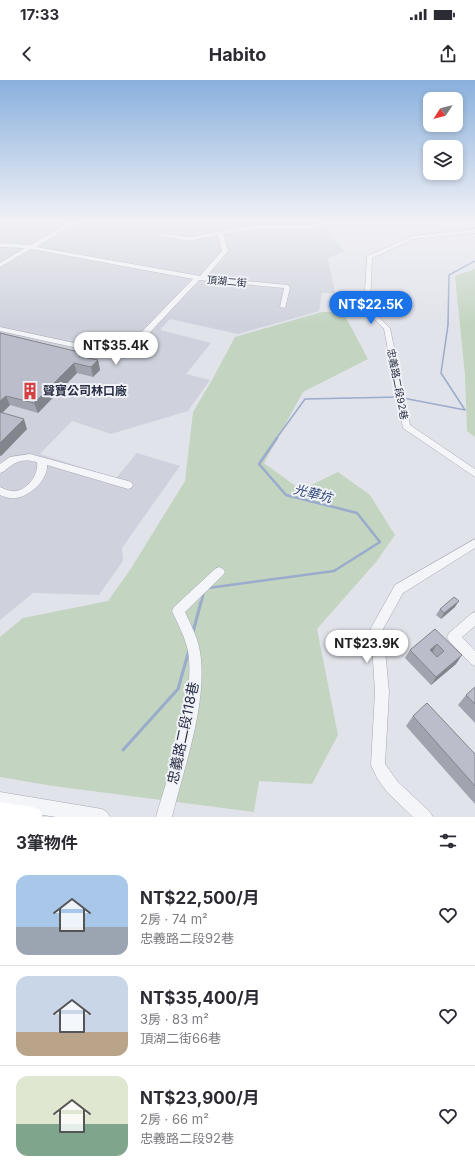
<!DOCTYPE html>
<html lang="zh-TW">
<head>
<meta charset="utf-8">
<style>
  body { margin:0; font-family:Inter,"Noto Sans TC",sans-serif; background:#f2f2f3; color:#2b2b33; height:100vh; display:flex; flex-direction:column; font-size:15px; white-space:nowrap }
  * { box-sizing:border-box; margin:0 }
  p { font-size:13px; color:#7c7c81 }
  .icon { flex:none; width:22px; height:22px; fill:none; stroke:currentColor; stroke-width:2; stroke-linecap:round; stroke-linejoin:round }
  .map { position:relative; height:737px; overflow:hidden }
  .details { display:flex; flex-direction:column; background:#fff; flex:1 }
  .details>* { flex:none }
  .needle { width:26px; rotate:234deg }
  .fabs { position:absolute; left:423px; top:12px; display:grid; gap:8px }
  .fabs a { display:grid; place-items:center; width:40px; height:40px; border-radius:8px; background:#fff; box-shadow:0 2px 6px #0003; font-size:20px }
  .price { position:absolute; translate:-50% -34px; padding:0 9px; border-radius:14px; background:#fff; color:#222; font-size:13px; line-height:26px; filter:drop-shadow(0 1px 2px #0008) }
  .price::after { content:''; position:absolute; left:50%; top:24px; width:12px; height:9px; margin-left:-6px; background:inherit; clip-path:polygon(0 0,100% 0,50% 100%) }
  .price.on { background:#1a73e8; color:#fff }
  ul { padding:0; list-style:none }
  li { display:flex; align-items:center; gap:12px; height:100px; padding:0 16px }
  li+li { border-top:1px solid #e1e1e2 }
  li span { display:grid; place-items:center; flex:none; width:112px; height:80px; border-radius:12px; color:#555 }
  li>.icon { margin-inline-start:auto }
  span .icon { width:48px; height:48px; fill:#fffc; stroke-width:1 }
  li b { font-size:17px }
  h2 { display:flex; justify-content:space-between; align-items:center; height:48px; padding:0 16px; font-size:17px }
  .status { display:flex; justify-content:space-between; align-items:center; height:28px; padding:0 20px; background:#fff; direction:ltr }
  .status svg { height:11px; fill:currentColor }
  header { display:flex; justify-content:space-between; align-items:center; height:52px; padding:0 16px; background:#fff; font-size:18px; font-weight:700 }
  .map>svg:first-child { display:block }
  .built { fill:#cfd2dc }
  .green { fill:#c3d4c1 }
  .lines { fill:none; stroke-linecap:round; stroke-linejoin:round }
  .stream-far2 { stroke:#9aabcc; stroke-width:1.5 }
  .stream-far1 { stroke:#9aabcc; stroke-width:2.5 }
  .stream { stroke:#9aabcc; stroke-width:3 }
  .minor-casing { stroke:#a6a9b5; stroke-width:1 }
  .major-casing { stroke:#9fa5b6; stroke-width:1 }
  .minor { fill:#f4f5f8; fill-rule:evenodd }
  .major { fill:#fff; fill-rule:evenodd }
  .wall { fill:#a1a3ae }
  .shaded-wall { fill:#83858d }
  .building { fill:#bbbeca; stroke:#83858d; fill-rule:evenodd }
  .labels { text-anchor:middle; stroke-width:4; stroke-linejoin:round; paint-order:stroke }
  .far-street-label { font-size:10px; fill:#282e43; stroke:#f0f2f7 }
  .poi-label { font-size:12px; font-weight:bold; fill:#282e43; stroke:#f0f2f7; text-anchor:start }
  .water-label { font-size:13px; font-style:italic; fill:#304678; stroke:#f0f2f7 }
  .near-street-label { font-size:14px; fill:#282e43; stroke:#f0f2f7 }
</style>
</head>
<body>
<div class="status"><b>17:33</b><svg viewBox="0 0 49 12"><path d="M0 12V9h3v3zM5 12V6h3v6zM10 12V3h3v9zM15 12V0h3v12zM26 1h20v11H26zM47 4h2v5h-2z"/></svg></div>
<header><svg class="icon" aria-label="back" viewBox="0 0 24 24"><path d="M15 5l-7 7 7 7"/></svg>Habito<svg class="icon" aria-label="share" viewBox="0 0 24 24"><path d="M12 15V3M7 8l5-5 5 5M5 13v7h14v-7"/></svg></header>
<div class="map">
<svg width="475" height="737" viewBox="0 0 475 737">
  <rect width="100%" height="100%" fill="#e1e3ea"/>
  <path class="built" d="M 0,141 L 321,141 L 344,171 L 328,178 L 335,213 L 322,213 L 319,231 L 238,254 L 170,239 L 160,250 L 211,263 L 186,294 L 210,300 L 188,331 L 111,354 L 72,341 L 40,374 L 116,398 L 137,373 L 180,386 L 122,468 L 123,481 L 99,515 L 33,513 L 0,540 Z"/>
  <path class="green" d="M 475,189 L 475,357 L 467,351 L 465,295 L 455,196 Z
    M 322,232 L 343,232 L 368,279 L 303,312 L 264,383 L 301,410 L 338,392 L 370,415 L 395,455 L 376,482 L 317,549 L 338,655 L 312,704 L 259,701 L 254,732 L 53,706 L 0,697 L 0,557 L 23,538 L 108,521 L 130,490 L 185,401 L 193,332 L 212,300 L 235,257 Z"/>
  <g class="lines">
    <path class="stream-far2" d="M 403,318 L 465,330 L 441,293 L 448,245 L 449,195 L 475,181
      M 276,359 L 305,319 L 399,317"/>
    <path class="stream-far1" d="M 208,508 L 334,491 L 380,462 L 357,433 L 286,415 L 259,384 L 277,358
      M 201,523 L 204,512"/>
    <path class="stream" d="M 193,552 L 201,522
      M 123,670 L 178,609 L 189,570"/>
    <g class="minor-casing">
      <path id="minor" d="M 73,141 L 79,141 L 36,167 L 200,196 L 222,171 L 218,155 L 189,161 L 159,156 L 156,154 L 157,153 L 189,157 L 255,145 L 314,145 L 317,147 L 314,149 L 255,149 L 223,154 L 228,171 L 206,197 L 288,205 L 290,208 L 285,228 L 280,227 L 284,208 L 199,200 L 126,278 L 123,278 L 0,251 L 0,247 L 121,273 L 193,199 L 31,169 L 0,187 L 0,183 L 25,168 L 0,167 L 0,163 L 30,165 Z
        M 475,149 L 475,153 L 414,159 L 372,178 L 370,229 L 390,248 L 410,345 L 475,389 L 475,397 L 403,348 L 384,249 L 364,229 L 367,176 L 413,156 Z
        M 30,374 L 128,401 L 131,402 L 133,405 L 131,408 L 128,409 L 47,385 C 48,400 30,416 16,418 C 10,419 5,417 0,415 L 0,407 C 5,409 10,412 16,411 C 28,409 39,394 37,382 C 26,379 17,380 8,388 C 5,390 4,392 0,393 L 0,384 L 10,377 Z
        M 475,459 L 475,468 L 403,513 L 383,549 L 389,612 L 385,684 L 398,702 L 430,732 L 433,737 L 413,737 L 387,712 L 377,698 L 371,685 L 375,612 L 371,548 L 395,505 Z
        M 219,487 L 223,489 L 225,492 L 223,495 L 185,532 C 191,545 198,558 200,572 C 208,623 184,687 172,737 L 156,737 C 169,691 196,618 188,571 C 185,557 178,544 172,531 L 174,527 L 215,489 Z
        M 475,532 L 475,546 L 462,557 L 475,571 L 475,586 L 471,584 L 449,561 L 447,557 L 449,553 L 471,534 Z
        M 0,712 L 102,729 L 107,732 L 110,737 L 56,737 L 0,728 Z"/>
    </g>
    <g class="major-casing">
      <path id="major" d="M 0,722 L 33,727 L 40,730 L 43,737 L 0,737 Z"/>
    </g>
    <use href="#minor" class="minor"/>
    <use href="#major" class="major"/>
  </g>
  <path class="wall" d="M 0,253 L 83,273 L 84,277 L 98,280 L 100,290 L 93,297 L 77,293 L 38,333 L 10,325 L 2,333 L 27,349 L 1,376 L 0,376 Z
    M 455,527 L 441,539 L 436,535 L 440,529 Z
    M 435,549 L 456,584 L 431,605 L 405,578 L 410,570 Z
    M 475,607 L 475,643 L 458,625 L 466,615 Z
    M 413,636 L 475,674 L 475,724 L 406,646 Z"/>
  <path class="shaded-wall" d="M 83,273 L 85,282 L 82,285 L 79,276 Z
    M 98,280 L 100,290 L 93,297 L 91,287 Z
    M 74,283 L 77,293 L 38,333 L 34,323 Z
    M 6,316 L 10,325 L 0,335 L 0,321 Z
    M 24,339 L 27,349 L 1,376 L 0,375 L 0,363 Z
    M 459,521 L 455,527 L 441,539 L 444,533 Z
    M 437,564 L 432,573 L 430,570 Z
    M 462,575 L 456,584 L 431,605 L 436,597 Z"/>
  <path class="building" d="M 0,253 L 83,273 L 79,276 L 98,280 L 91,287 L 74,283 L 34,323 L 6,316 L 0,321 Z
    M 0,332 L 24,339 L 0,363 Z
    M 454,517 L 459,521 L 444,533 L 440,529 Z
    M 435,549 L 462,575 L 436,597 L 410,570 ZM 437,564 L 444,571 L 437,577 L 430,570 Z
    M 475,607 L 475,624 L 466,615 Z
    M 427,623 L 475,674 L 475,706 L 413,636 Z"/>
  <linearGradient id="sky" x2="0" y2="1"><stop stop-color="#89b0dd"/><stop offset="0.58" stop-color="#f2f2f6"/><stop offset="1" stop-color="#f2f2f6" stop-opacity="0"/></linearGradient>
  <rect width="475" height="244" fill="url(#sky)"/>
  <defs>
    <g id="building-bare" transform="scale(1.38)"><path d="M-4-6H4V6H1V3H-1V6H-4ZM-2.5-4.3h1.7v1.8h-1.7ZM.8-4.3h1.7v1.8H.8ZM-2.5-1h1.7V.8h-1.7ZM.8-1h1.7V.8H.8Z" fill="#d44042" stroke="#f0f2f7" stroke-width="2.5" paint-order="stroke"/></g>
  </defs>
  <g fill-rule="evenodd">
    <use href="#building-bare" x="30" y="311"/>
  </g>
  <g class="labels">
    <g class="far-street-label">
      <text transform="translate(227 201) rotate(5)" y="4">頂湖二街</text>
      <text transform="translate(398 304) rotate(79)" y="4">忠義路二段92巷</text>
    </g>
    <g class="poi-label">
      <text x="43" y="315">聲寶公司林口廠</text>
    </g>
    <g class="water-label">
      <text transform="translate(313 413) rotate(14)" y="5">光華坑</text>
    </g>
    <g class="near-street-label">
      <text transform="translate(183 653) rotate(-78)" y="5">忠義路二段118巷</text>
    </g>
  </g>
</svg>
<div class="fabs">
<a><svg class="needle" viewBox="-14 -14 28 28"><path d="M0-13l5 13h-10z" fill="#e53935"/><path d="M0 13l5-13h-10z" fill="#7c7c81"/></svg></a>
<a><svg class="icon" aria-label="layers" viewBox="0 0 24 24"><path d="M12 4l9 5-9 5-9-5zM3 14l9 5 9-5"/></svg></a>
</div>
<b class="price on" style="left:371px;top:245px">NT$22.5K</b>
<b class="price" style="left:116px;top:286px">NT$35.4K</b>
<b class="price" style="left:367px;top:584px">NT$23.9K</b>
</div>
<section class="details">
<h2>3筆物件<svg class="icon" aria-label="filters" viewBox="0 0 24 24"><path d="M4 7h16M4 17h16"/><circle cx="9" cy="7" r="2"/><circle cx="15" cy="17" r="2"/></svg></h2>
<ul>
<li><span style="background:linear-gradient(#a9c7e8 65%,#9aa5b1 0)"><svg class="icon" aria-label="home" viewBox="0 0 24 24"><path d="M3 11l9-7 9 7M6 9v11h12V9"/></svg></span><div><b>NT$22,500/月</b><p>2房 · 74 m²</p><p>忠義路二段92巷</p></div><svg class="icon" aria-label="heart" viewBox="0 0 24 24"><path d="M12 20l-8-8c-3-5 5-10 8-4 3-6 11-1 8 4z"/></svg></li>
<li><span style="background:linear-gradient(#c9d6e8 70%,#b9a48a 0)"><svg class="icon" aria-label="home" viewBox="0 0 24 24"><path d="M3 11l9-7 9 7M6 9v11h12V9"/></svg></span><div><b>NT$35,400/月</b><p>3房 · 83 m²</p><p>頂湖二街66巷</p></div><svg class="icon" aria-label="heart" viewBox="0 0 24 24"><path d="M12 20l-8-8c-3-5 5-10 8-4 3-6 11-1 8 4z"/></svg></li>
<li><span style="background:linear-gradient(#dfe7d0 60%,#7fa58c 0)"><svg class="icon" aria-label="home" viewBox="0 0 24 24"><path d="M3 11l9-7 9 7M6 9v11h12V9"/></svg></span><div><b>NT$23,900/月</b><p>2房 · 66 m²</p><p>忠義路二段92巷</p></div><svg class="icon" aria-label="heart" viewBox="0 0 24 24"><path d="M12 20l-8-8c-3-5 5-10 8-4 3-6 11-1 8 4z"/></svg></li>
</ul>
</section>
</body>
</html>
